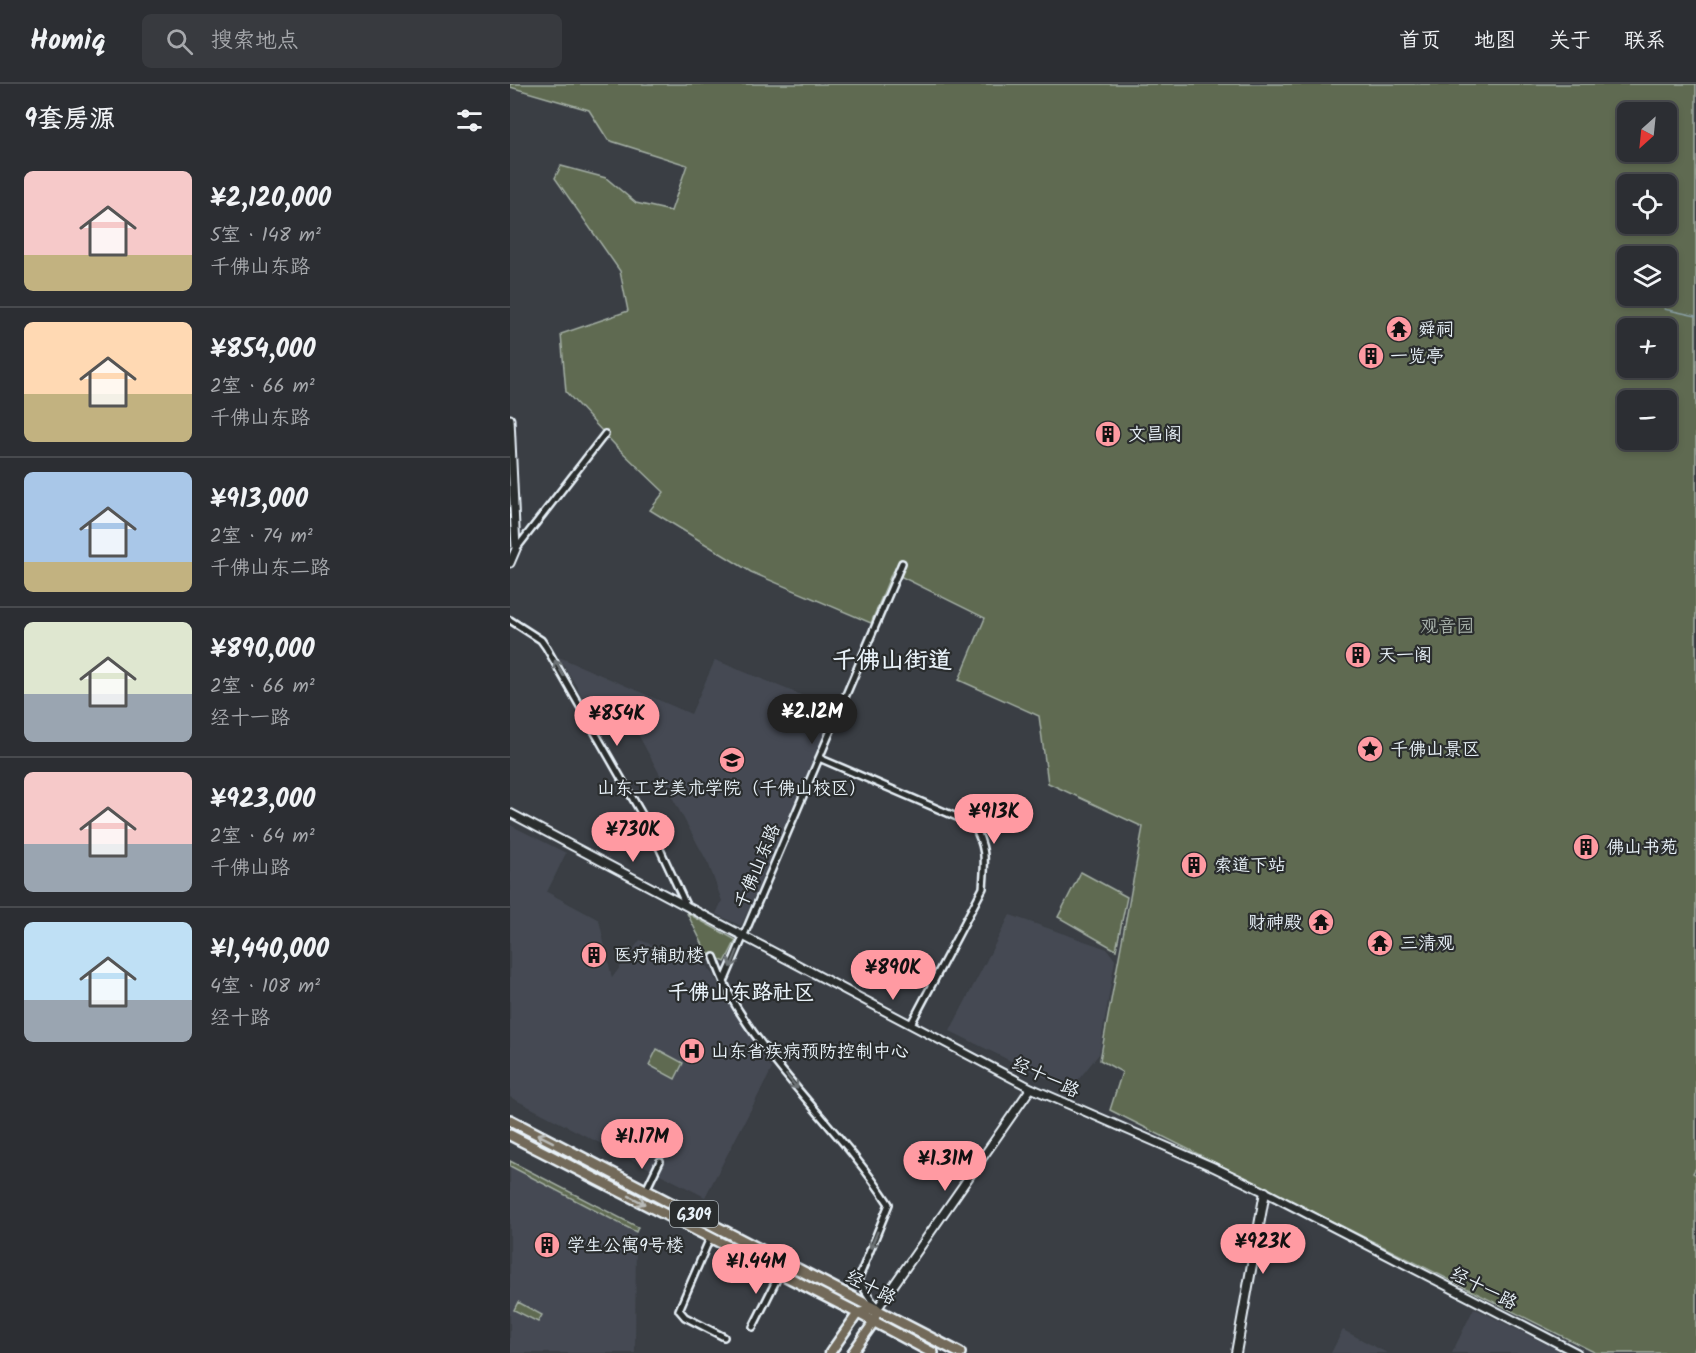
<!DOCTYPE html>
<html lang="zh">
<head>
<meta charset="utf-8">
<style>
  body { margin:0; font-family:Kalam,"LXGW WenKai TC",sans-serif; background:#383a3f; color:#f1f3f6; height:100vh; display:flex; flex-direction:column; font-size:22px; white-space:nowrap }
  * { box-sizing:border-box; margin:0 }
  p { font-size:20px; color:#a6a8ac }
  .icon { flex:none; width:33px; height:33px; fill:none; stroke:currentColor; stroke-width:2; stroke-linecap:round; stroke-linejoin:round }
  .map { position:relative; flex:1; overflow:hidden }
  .side { display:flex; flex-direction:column; background:#2c2e33; width:510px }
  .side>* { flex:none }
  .needle { width:39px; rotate:207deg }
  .buttons { position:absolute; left:1107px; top:18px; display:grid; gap:12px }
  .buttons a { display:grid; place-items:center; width:60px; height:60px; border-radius:9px; background:#2c2e33; box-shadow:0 3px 9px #0003,0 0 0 2px #484a4e; font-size:30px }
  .price { position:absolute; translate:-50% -51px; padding:0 14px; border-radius:21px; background:#ff9aa2; color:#111; font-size:20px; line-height:39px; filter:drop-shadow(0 2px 3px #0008) }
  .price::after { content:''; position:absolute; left:50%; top:36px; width:18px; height:14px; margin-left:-9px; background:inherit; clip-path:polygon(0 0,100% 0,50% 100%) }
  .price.current { background:#222; color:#fff }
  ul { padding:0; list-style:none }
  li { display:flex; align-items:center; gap:18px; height:150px; padding:0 24px }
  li+li { border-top:2px solid #484a4e }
  li span { display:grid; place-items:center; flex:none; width:168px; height:120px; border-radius:9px; color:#555 }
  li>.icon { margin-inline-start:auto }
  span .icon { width:72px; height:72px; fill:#fffc; stroke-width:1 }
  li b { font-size:26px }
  h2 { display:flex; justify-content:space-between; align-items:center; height:72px; padding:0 24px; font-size:26px }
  header { display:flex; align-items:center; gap:36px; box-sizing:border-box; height:84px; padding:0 30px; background:#2c2e33; border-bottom:2px solid #484a4e }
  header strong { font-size:28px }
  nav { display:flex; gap:33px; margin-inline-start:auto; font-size:21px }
  .search { width:420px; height:54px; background:#383a3f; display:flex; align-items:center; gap:15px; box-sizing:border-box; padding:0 21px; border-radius:9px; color:#a6a8ac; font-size:22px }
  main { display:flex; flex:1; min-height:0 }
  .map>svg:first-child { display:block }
  .built { fill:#454a53 }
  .green { fill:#5e6a51; stroke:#a3aea4; stroke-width:1.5; fill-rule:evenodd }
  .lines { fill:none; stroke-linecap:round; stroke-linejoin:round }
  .stream { stroke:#899ea3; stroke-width:1.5 }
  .minor-casing { stroke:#e8f1f8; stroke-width:10 }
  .tertiary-casing { stroke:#e8f1f8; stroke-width:11 }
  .secondary-casing { stroke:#e8f1f8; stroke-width:12 }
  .primary-casing { stroke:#e8f1f8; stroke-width:13 }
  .trunk-casing { stroke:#e8f1f8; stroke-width:14 }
  .minor { stroke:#2a2d2e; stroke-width:5 }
  .tertiary { stroke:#2a2d2e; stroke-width:7 }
  .secondary { stroke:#2a2d2e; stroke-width:8 }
  .primary { stroke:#736b5a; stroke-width:8 }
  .trunk { stroke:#736b5a; stroke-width:9 }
  .oneway { stroke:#6c7275 }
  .oneway2 { stroke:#b9bbb9 }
  .labels { text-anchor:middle; stroke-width:4.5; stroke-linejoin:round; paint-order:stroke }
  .shield { fill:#2a2d2e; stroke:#afb6bb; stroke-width:1.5 }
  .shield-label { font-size:16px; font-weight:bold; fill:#e8f1f8 }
  .poi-label { font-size:18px; fill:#e8f1f8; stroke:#2a2d2e; text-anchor:start }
  .park-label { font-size:18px; fill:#aab4ad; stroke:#2a2d2e }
  .street-label { font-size:18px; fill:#e8f1f8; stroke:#2a2d2e }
  .quarter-label { font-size:21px; font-weight:bold; fill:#e8f1f8; stroke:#2a2d2e }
  .district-label { font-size:24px; font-weight:bold; fill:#e8f1f8; stroke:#2a2d2e }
</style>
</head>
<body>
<header>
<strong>Homiq</strong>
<div class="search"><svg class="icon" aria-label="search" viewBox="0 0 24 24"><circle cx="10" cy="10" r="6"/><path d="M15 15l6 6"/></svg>搜索地点</div>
<nav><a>首页</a><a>地图</a><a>关于</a><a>联系</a></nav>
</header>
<main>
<section class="side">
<h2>9套房源<svg class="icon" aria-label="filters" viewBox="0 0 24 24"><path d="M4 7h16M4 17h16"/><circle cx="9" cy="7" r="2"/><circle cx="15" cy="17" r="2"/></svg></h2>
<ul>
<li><span style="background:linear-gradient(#f6c9c9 70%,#c2b280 0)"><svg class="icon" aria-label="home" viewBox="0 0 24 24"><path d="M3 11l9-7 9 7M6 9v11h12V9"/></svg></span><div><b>¥2,120,000</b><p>5室 · 148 m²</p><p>千佛山东路</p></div></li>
<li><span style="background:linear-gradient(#ffd9b3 60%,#c2b280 0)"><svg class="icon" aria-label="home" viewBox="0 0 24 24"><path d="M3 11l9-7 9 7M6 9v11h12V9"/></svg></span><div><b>¥854,000</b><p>2室 · 66 m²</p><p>千佛山东路</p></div></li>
<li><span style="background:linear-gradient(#a9c7e8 75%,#c2b280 0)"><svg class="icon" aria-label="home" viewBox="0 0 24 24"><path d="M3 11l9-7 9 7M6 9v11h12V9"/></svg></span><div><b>¥913,000</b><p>2室 · 74 m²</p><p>千佛山东二路</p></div></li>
<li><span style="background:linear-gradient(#dfe7d0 60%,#9aa5b1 0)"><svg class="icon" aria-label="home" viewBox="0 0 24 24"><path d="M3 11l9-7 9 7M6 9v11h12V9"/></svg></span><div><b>¥890,000</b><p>2室 · 66 m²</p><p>经十一路</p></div></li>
<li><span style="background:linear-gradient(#f6c9c9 60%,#9aa5b1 0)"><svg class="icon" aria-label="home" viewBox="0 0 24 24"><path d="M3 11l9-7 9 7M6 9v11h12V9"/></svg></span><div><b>¥923,000</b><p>2室 · 64 m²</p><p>千佛山路</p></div></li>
<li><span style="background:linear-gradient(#bfe0f5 65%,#9aa5b1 0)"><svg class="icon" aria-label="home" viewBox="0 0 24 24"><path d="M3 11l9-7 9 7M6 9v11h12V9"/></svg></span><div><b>¥1,440,000</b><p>4室 · 108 m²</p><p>经十路</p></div></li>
</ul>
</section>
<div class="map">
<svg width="1186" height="1269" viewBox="0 0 1186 1269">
  <rect width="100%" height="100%" fill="#3a3e44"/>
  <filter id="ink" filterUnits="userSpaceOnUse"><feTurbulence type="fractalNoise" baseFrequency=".0167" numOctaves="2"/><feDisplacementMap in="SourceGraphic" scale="12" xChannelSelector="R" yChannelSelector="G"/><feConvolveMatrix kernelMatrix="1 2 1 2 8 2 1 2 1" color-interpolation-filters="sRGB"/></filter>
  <g filter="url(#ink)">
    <path class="built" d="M 49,573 L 181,630 L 205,576 L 325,625 L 231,842 L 206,830 L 212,817 L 199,781 L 116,628 L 94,617 L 85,634 Z
      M 0,741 L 56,769 L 37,808 L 89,836 L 102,894 L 130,856 L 198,883 L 236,946 L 262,985 L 195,1113 L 0,1013 Z
      M 500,831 L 597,865 L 605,876 L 589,970 L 560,1006 L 440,947 Z
      M 0,1082 L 126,1148 L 125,1269 L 0,1269 Z
      M 964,1224 L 1054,1269 L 942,1269 Z
      M 833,1246 L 877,1269 L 821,1269 Z"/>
    <path class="green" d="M 0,0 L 1186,0 L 1186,1084 L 1183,1089 L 1186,1091 L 1186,1262 L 1183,1269 L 1086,1269 L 600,1026 L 612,988 L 590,976 L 633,743 L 538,699 L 529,632 L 449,596 L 475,534 L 382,488 L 361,539 L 241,488 L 140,426 L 154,408 L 105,361 L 56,308 L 51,250 L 118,227 L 110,187 L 45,94 L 51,82 L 96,94 L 126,119 L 161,127 L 177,81 L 98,56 L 79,26 L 0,3 ZM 1118,28 L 1156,28 L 1156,68 L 1118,68 ZM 1118,100 L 1156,100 L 1156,140 L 1118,140 ZM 1118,172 L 1156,172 L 1156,212 L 1118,212 ZM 1118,244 L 1156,244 L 1156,284 L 1118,284 ZM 1118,316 L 1156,316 L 1156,356 L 1118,356 Z
      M 571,788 L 617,813 L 606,866 L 548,833 Z
      M 177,829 L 226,856 L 215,878 L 197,869 Z
      M 147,965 L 173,979 L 165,995 L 139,981 Z
      M 0,1077 L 128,1143 L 126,1148 L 0,1082 Z
      M 8,1218 L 32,1231 L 28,1238 L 4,1226 Z"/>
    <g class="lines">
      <path class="stream" d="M 1154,225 L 1186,232"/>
      <g class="minor-casing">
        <path id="minor" d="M 6,465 L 95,350
          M 0,536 L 31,556 L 36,563 L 142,748 L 176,821
          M 309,674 L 463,740 C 477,764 475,777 473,804 L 401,940
          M 204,873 C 211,891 218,911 229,927 C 272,996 335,1052 379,1120 L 348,1196 L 366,1223
          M 214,898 L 392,479
          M 136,1106 L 150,1077
          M 200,1154 L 169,1226 L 175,1233 L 214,1253
          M 243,1243 L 270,1189"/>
      </g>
      <g class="tertiary-casing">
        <path id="tertiary" d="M 0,335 L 6,465 L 0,479
          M 0,729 L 521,1004 L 701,1082 L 755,1108 L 1067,1269
          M 367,1225 L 521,1004"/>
      </g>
      <g class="secondary-casing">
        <path id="secondary" d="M 726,1269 L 755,1108"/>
      </g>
      <g class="primary-casing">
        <path id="primary" d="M 320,1269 L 348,1229 L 367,1225 L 364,1238 L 342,1269"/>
      </g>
      <g class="trunk-casing">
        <path id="trunk" d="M 0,1036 L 450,1269
          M 0,1051 L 348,1229 L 423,1269"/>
      </g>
      <use href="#minor" class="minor"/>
      <use href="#tertiary" class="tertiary"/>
      <use href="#secondary" class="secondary"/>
      <use href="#primary" class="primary"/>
      <use href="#trunk" class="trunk"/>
    </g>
    <defs><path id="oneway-shaft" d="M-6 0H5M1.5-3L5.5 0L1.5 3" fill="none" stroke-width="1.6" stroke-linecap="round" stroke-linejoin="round" transform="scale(1.5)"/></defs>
    <g class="oneway">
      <use href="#oneway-shaft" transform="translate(49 584) rotate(-120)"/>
      <use href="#oneway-shaft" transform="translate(224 875) rotate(112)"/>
      <use href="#oneway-shaft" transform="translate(282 998) rotate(51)"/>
      <use href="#oneway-shaft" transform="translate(364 1156) rotate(113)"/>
    </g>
    <g class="oneway2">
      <use href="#oneway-shaft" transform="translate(35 1054) rotate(-153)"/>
      <use href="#oneway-shaft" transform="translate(127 1116) rotate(27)"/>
    </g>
  </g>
  <defs>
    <g id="temple-disc" transform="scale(1.35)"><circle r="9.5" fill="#ff9aa2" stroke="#2a2d2e"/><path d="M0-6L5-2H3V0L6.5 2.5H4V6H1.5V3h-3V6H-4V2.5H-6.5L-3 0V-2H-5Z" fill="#111"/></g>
    <g id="building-disc" transform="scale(1.35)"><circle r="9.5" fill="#ff9aa2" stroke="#2a2d2e"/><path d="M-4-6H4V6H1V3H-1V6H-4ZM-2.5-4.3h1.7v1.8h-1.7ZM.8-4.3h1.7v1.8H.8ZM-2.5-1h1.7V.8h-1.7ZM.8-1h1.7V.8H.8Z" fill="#111"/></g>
    <g id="sight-disc" transform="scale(1.35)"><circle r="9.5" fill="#ff9aa2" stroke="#2a2d2e"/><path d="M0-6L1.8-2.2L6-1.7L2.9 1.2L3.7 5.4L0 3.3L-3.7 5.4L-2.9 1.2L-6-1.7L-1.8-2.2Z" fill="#111"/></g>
    <g id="university-disc" transform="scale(1.35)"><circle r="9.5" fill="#ff9aa2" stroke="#2a2d2e"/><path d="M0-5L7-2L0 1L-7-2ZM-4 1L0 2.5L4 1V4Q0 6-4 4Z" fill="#111"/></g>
    <g id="hospital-disc" transform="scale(1.35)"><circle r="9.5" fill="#ff9aa2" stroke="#2a2d2e"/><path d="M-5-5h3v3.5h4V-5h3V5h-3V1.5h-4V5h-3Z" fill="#111"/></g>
  </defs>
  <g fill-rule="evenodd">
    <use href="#temple-disc" x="889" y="245"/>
    <use href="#building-disc" x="861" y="272"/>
    <use href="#building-disc" x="598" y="350"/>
    <use href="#building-disc" x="848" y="571"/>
    <use href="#sight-disc" x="860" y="665"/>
    <use href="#university-disc" x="222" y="676"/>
    <use href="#building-disc" x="1076" y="763"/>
    <use href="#building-disc" x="684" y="781"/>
    <use href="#temple-disc" x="811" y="838"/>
    <use href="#temple-disc" x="870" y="859"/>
    <use href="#building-disc" x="84" y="871"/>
    <use href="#hospital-disc" x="182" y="967"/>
    <use href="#building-disc" x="37" y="1161"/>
  </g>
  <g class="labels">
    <rect class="shield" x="160" y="1117" width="48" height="26" rx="4.5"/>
    <g class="shield-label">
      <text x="184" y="1136">G309</text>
    </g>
    <g class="poi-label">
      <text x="908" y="251">舜祠</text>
      <text x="880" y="278">一览亭</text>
      <text x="618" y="356">文昌阁</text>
      <text x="868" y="577">天一阁</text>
      <text x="880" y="671">千佛山景区</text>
      <text x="222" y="710" text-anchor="middle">山东工艺美术学院（千佛山校区）</text>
      <text x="1096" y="769">佛山书苑</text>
      <text x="704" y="787">索道下站</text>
      <text x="792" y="844" text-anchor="end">财神殿</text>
      <text x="890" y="865">三清观</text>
      <text x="104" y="877">医疗辅助楼</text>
      <text x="201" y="973">山东省疾病预防控制中心</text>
      <text x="57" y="1167">学生公寓9号楼</text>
    </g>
    <g class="park-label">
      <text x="937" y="548">观音园</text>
    </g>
    <g class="street-label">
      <text transform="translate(247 782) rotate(-67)" y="6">千佛山东路</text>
      <text transform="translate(536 993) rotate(25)" y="6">经十一路</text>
      <text transform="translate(361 1203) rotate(27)" y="6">经十路</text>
      <text transform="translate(974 1204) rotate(27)" y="6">经十一路</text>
    </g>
    <g class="quarter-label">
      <text x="231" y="915">千佛山东路社区</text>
    </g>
    <g class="district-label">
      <text x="382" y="584">千佛山街道</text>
    </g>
  </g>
</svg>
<div class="buttons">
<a><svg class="needle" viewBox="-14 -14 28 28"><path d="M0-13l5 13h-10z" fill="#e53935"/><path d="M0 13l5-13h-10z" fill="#a6a8ac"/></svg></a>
<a><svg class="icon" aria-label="locate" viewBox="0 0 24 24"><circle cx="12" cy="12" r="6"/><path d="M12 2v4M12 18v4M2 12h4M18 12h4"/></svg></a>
<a><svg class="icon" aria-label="layers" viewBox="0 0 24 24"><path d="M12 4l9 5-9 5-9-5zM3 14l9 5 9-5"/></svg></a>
<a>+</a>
<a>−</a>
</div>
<b class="price current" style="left:302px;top:661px">¥2.12M</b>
<b class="price" style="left:107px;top:663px">¥854K</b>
<b class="price" style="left:484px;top:761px">¥913K</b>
<b class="price" style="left:123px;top:779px">¥730K</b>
<b class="price" style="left:383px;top:917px">¥890K</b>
<b class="price" style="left:132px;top:1086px">¥1.17M</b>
<b class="price" style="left:435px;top:1108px">¥1.31M</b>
<b class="price" style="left:753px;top:1191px">¥923K</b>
<b class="price" style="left:246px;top:1211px">¥1.44M</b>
</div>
</main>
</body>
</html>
